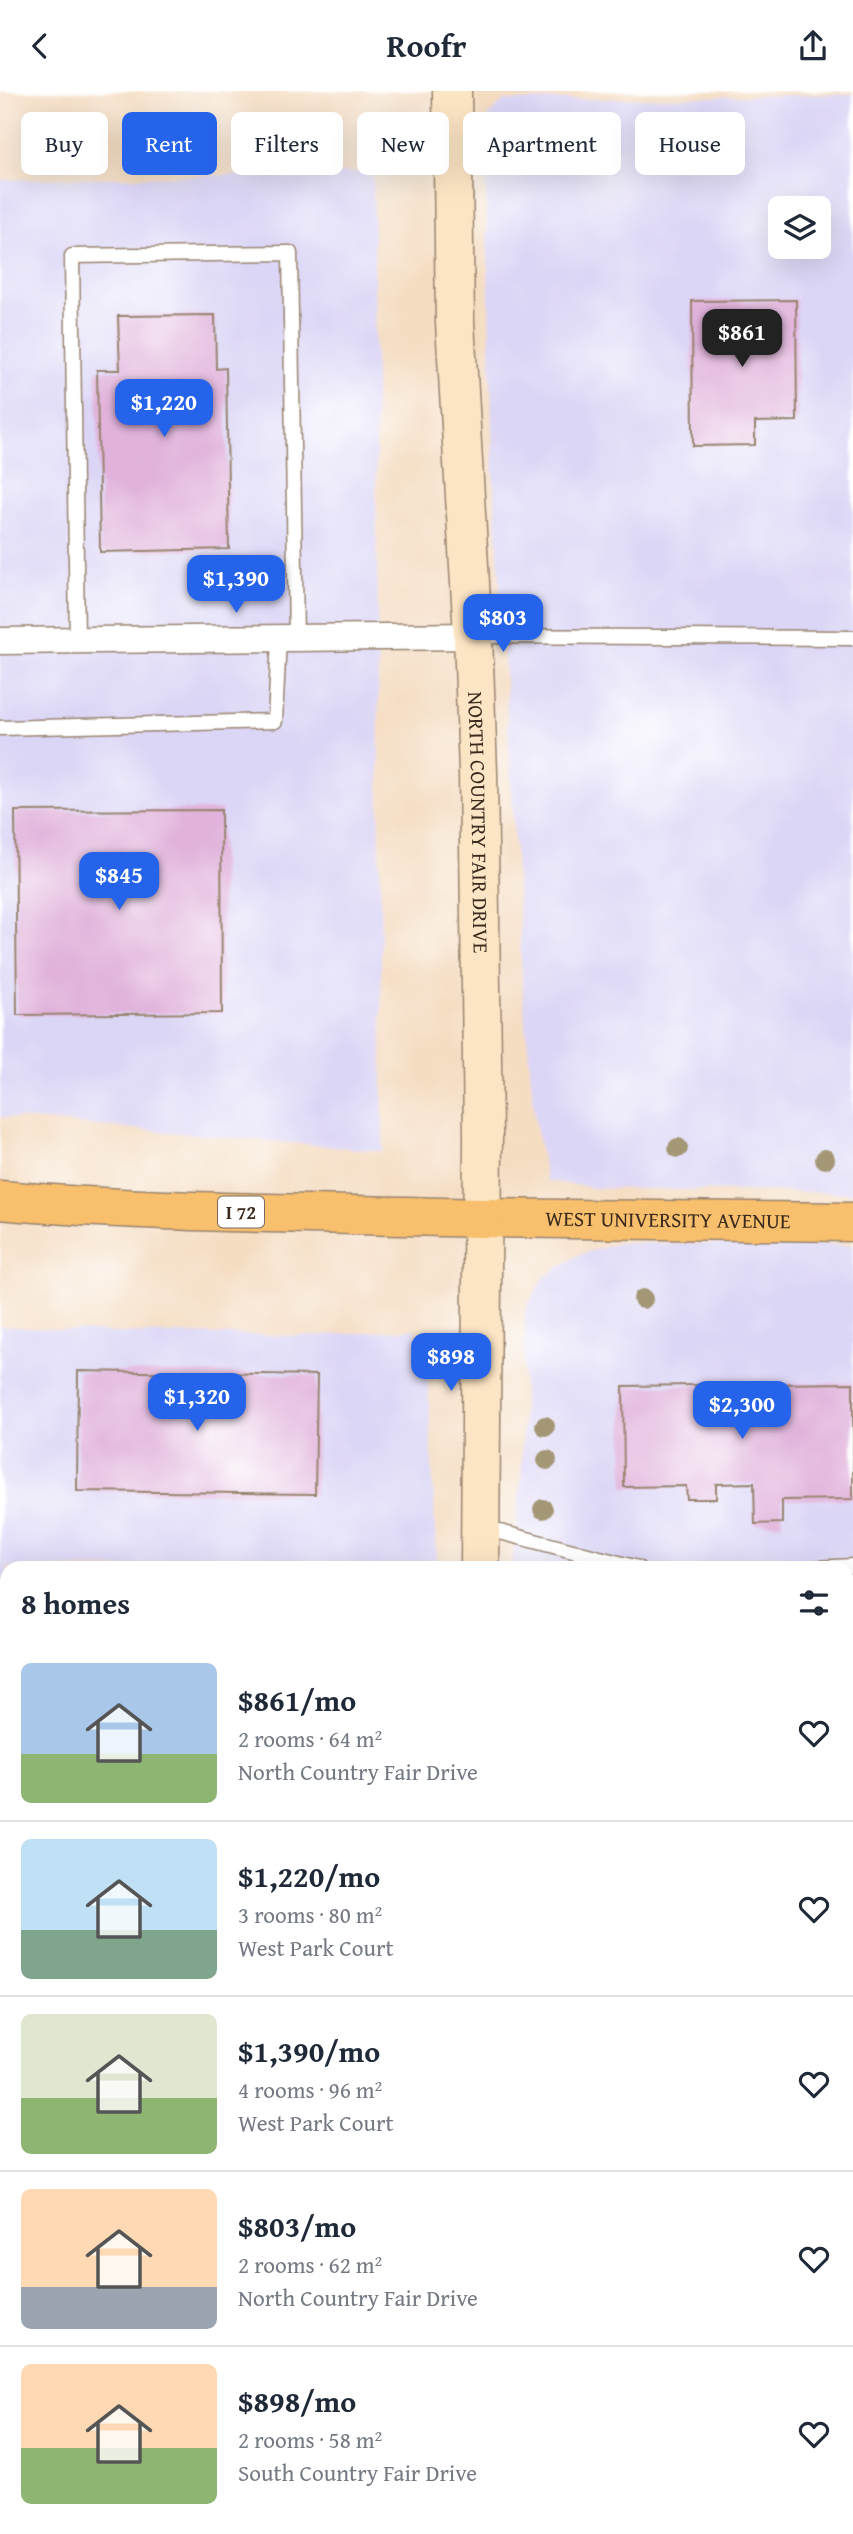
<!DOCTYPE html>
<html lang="en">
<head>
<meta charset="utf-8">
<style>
  body { margin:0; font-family:"Gentium Book Plus",serif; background:#f2f2f3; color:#1f2937; height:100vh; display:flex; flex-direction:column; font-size:26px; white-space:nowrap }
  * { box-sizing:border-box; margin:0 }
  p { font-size:23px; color:#747a83 }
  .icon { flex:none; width:38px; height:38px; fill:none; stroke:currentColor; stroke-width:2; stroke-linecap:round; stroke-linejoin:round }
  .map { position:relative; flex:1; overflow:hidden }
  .panel { position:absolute; left:0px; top:1470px; width:854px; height:973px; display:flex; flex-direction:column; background:#fff; border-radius:21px 21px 0 0; box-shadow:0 7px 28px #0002 }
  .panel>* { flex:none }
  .top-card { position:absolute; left:21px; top:21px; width:812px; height:63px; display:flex; gap:14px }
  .tools { position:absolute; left:768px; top:105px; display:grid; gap:14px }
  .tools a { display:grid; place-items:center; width:63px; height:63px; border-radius:10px; background:#fff; box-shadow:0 7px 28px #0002; font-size:35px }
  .price { position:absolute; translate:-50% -60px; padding:0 16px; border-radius:14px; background:#2563eb; color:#fff; font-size:23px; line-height:46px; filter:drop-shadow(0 2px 4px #0008) }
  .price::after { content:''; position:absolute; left:50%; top:42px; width:21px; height:16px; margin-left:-10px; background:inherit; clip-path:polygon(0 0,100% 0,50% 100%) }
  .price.active { background:#222; color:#fff }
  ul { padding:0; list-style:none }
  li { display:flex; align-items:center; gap:21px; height:175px; padding:0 21px }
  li+li { border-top:2px solid #e0e1e3 }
  li span { display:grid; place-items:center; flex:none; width:196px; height:140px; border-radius:10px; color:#555 }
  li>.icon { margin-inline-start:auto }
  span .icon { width:84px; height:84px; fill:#fffc; stroke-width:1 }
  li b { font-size:30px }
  h2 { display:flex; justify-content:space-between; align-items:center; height:84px; padding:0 21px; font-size:30px }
  .pill { padding:0 24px; border-radius:10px; background:#fff; box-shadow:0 7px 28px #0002; font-size:24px; line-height:63px }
  .pill.active { background:#2563eb; color:#fff }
  header { display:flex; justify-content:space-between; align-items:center; height:91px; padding:0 21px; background:#fff; font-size:32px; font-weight:700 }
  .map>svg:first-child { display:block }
  .built { fill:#dcd6f6; fill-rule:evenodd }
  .building { fill:#e1b3dc }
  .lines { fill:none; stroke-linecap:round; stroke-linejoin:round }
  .lane-casing { stroke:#988470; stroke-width:17 }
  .street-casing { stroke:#988470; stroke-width:29 }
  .secondary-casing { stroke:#988470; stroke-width:41 }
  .primary-casing { stroke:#988470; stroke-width:41 }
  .highway-casing { stroke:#988470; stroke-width:41 }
  .path { stroke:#988470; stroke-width:4.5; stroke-dasharray:5 5; stroke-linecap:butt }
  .lane { stroke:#fff; stroke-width:14 }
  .street { stroke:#fff; stroke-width:26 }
  .secondary { stroke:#fce5c4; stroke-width:38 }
  .primary { stroke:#f8bf6c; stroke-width:38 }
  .highway { stroke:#f8bf6c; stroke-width:38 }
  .tree { fill:#a49775 }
  .labels { text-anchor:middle; stroke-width:5; stroke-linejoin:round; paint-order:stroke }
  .shield { fill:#fff; stroke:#766a62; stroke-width:2 }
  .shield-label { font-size:19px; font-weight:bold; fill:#3b2a1e }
  .street-label { font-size:21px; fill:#3b2a1e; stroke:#fff }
</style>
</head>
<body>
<header><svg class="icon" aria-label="back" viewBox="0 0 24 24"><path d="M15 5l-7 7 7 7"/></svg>Roofr<svg class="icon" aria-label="share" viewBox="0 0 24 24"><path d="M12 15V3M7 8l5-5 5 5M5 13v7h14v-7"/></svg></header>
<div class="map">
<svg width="853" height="2443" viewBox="0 0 853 2443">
  <rect width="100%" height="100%" fill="#fff"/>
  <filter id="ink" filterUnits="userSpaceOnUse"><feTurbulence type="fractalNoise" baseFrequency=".0143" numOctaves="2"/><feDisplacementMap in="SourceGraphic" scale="14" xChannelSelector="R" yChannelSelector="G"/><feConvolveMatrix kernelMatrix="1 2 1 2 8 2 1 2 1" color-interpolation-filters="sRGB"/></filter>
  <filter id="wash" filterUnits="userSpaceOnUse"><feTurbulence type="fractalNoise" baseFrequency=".00686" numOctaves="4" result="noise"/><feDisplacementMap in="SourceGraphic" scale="28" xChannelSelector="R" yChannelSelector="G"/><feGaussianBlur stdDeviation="1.57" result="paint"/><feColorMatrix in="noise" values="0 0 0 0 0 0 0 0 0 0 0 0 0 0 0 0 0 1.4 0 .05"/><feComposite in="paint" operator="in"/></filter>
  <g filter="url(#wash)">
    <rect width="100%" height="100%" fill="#f5ddc2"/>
    <path class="built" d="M 853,3 L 853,1102 L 595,1097 L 546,1090 L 535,1030 L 523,904 L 493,371 L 485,58 L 488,25 L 504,10 ZM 780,117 L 819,117 L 819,156 L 780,156 Z
      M 373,81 L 383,1060 L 0,1026 L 0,89 Z
      M 618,1152 L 853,1154 L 853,2443 L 292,2443 L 299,2436 L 847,2436 L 847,1477 L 512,1477 L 521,1389 L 525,1219 L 544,1186 L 578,1164 Z
      M 0,1235 L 115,1242 L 312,1245 L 415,1238 L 428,1289 L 437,1477 L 7,1477 L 7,1877 L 0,1877 Z"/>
    <g id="blocks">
      <path class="building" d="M 796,209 L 797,330 L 755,331 L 755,354 L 693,355 L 692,210 Z
        M 215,224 L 216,278 L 226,277 L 229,458 L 100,461 L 97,279 L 120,279 L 118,225 Z
        M 221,719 L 222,922 L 17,924 L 15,720 Z
        M 78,1280 L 317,1284 L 315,1403 L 77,1400 Z
        M 853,1292 L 853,1408 L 782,1409 L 782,1432 L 755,1433 L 754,1392 L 716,1393 L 716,1408 L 687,1408 L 686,1395 L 624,1396 L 623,1295 Z
        M 847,1551 L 853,1551 L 853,1749 L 847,1749 Z
        M 847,2234 L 853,2234 L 853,2443 L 727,2443 L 727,2436 L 847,2436 Z"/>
    </g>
  </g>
  <g filter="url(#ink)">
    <use href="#blocks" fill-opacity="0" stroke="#988470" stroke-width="2"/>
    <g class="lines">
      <g class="lane-casing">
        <path id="lane" d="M 474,545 L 853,547
          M 77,549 L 72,165 L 290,162 L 296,547
          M 0,637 L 275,630 L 279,547
          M 481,1436 L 638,1477
          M 815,1477 L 853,1475
          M 847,1785 L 853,1785
          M 847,2157 L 853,2157
          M 0,2354 L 7,2354
          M 306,2436 L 331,2443"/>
      </g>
      <g class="street-casing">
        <path id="street" d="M 0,550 L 473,545"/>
      </g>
      <g class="secondary-casing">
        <g id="secondary">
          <path id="s1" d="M 452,0 L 455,231 L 473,545 L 478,681 L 483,1042 L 480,1477"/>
          <path d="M 263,2443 L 270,2436"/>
        </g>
      </g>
      <g class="primary-casing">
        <g id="primary">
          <path id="s2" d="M 482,1127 L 853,1131"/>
        </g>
      </g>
      <g class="highway-casing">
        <path id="highway" d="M 0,1109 C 160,1123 321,1122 482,1127"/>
      </g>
      <path class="path" d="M 1,2316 L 5,2102 L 4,1934"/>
      <use href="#lane" class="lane"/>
      <use href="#street" class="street"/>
      <use href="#secondary" class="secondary"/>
      <use href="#primary" class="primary"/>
      <use href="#highway" class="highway"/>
    </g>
    <g class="tree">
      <circle cx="678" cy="1057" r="10"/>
      <circle cx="825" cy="1068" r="10"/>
      <circle cx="643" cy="1208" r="10"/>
      <circle cx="545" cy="1335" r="10"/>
      <circle cx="547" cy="1369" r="10"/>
      <circle cx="543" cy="1418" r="10"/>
    </g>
  </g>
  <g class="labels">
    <rect class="shield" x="218" y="1105.5" width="46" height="31" rx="5"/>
    <g class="shield-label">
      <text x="241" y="1128">I 72</text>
    </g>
    <g class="street-label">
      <text dy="7" stroke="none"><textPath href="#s1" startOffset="732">NORTH COUNTRY FAIR DRIVE</textPath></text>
      <text dy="7" stroke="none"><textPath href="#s2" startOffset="186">WEST UNIVERSITY AVENUE</textPath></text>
    </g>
  </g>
</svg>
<div class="tools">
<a><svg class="icon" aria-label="layers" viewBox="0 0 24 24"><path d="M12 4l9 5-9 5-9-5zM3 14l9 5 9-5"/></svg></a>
</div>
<b class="price active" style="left:742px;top:278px">$861</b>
<b class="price" style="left:164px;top:348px">$1,220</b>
<b class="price" style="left:236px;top:524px">$1,390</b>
<b class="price" style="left:503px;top:563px">$803</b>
<b class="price" style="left:119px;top:821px">$845</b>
<b class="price" style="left:451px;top:1302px">$898</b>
<b class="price" style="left:197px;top:1342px">$1,320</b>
<b class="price" style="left:742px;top:1350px">$2,300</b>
<div class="top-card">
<a class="pill">Buy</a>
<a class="pill active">Rent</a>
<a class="pill">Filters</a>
<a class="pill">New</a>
<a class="pill">Apartment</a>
<a class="pill">House</a>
</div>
<section class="panel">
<h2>8 homes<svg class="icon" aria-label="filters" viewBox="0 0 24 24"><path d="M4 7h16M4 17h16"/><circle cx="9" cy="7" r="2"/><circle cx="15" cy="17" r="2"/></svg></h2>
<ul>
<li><span style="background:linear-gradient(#a9c7e8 65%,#8fb573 0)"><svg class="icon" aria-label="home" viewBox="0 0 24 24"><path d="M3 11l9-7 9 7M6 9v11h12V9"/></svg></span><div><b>$861/mo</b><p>2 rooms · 64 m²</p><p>North Country Fair Drive</p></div><svg class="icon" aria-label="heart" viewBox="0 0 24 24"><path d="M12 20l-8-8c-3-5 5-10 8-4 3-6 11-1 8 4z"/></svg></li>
<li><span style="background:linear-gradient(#bfe0f5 65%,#7fa58c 0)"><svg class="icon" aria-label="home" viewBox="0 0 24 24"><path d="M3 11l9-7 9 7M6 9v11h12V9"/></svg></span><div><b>$1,220/mo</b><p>3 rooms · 80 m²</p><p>West Park Court</p></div><svg class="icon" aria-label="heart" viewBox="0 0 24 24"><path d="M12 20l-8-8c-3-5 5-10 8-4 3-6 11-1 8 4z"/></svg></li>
<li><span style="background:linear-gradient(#dfe7d0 60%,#8fb573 0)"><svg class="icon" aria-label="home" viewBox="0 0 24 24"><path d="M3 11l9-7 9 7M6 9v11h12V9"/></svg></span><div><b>$1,390/mo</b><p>4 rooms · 96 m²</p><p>West Park Court</p></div><svg class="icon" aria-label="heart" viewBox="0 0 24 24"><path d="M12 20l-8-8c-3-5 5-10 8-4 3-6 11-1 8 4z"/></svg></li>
<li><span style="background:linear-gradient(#ffd9b3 70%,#9aa5b1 0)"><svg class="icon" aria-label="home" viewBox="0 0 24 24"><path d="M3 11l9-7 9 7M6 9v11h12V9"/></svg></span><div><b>$803/mo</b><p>2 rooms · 62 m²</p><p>North Country Fair Drive</p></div><svg class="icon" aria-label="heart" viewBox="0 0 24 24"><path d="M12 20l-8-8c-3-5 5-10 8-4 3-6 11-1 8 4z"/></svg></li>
<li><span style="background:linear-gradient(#ffd9b3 60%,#8fb573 0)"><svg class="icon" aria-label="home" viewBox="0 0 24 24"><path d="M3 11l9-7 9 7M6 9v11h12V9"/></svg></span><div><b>$898/mo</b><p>2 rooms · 58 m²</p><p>South Country Fair Drive</p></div><svg class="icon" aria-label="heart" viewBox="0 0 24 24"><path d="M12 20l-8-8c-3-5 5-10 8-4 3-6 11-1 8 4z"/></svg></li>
</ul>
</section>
</div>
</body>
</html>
